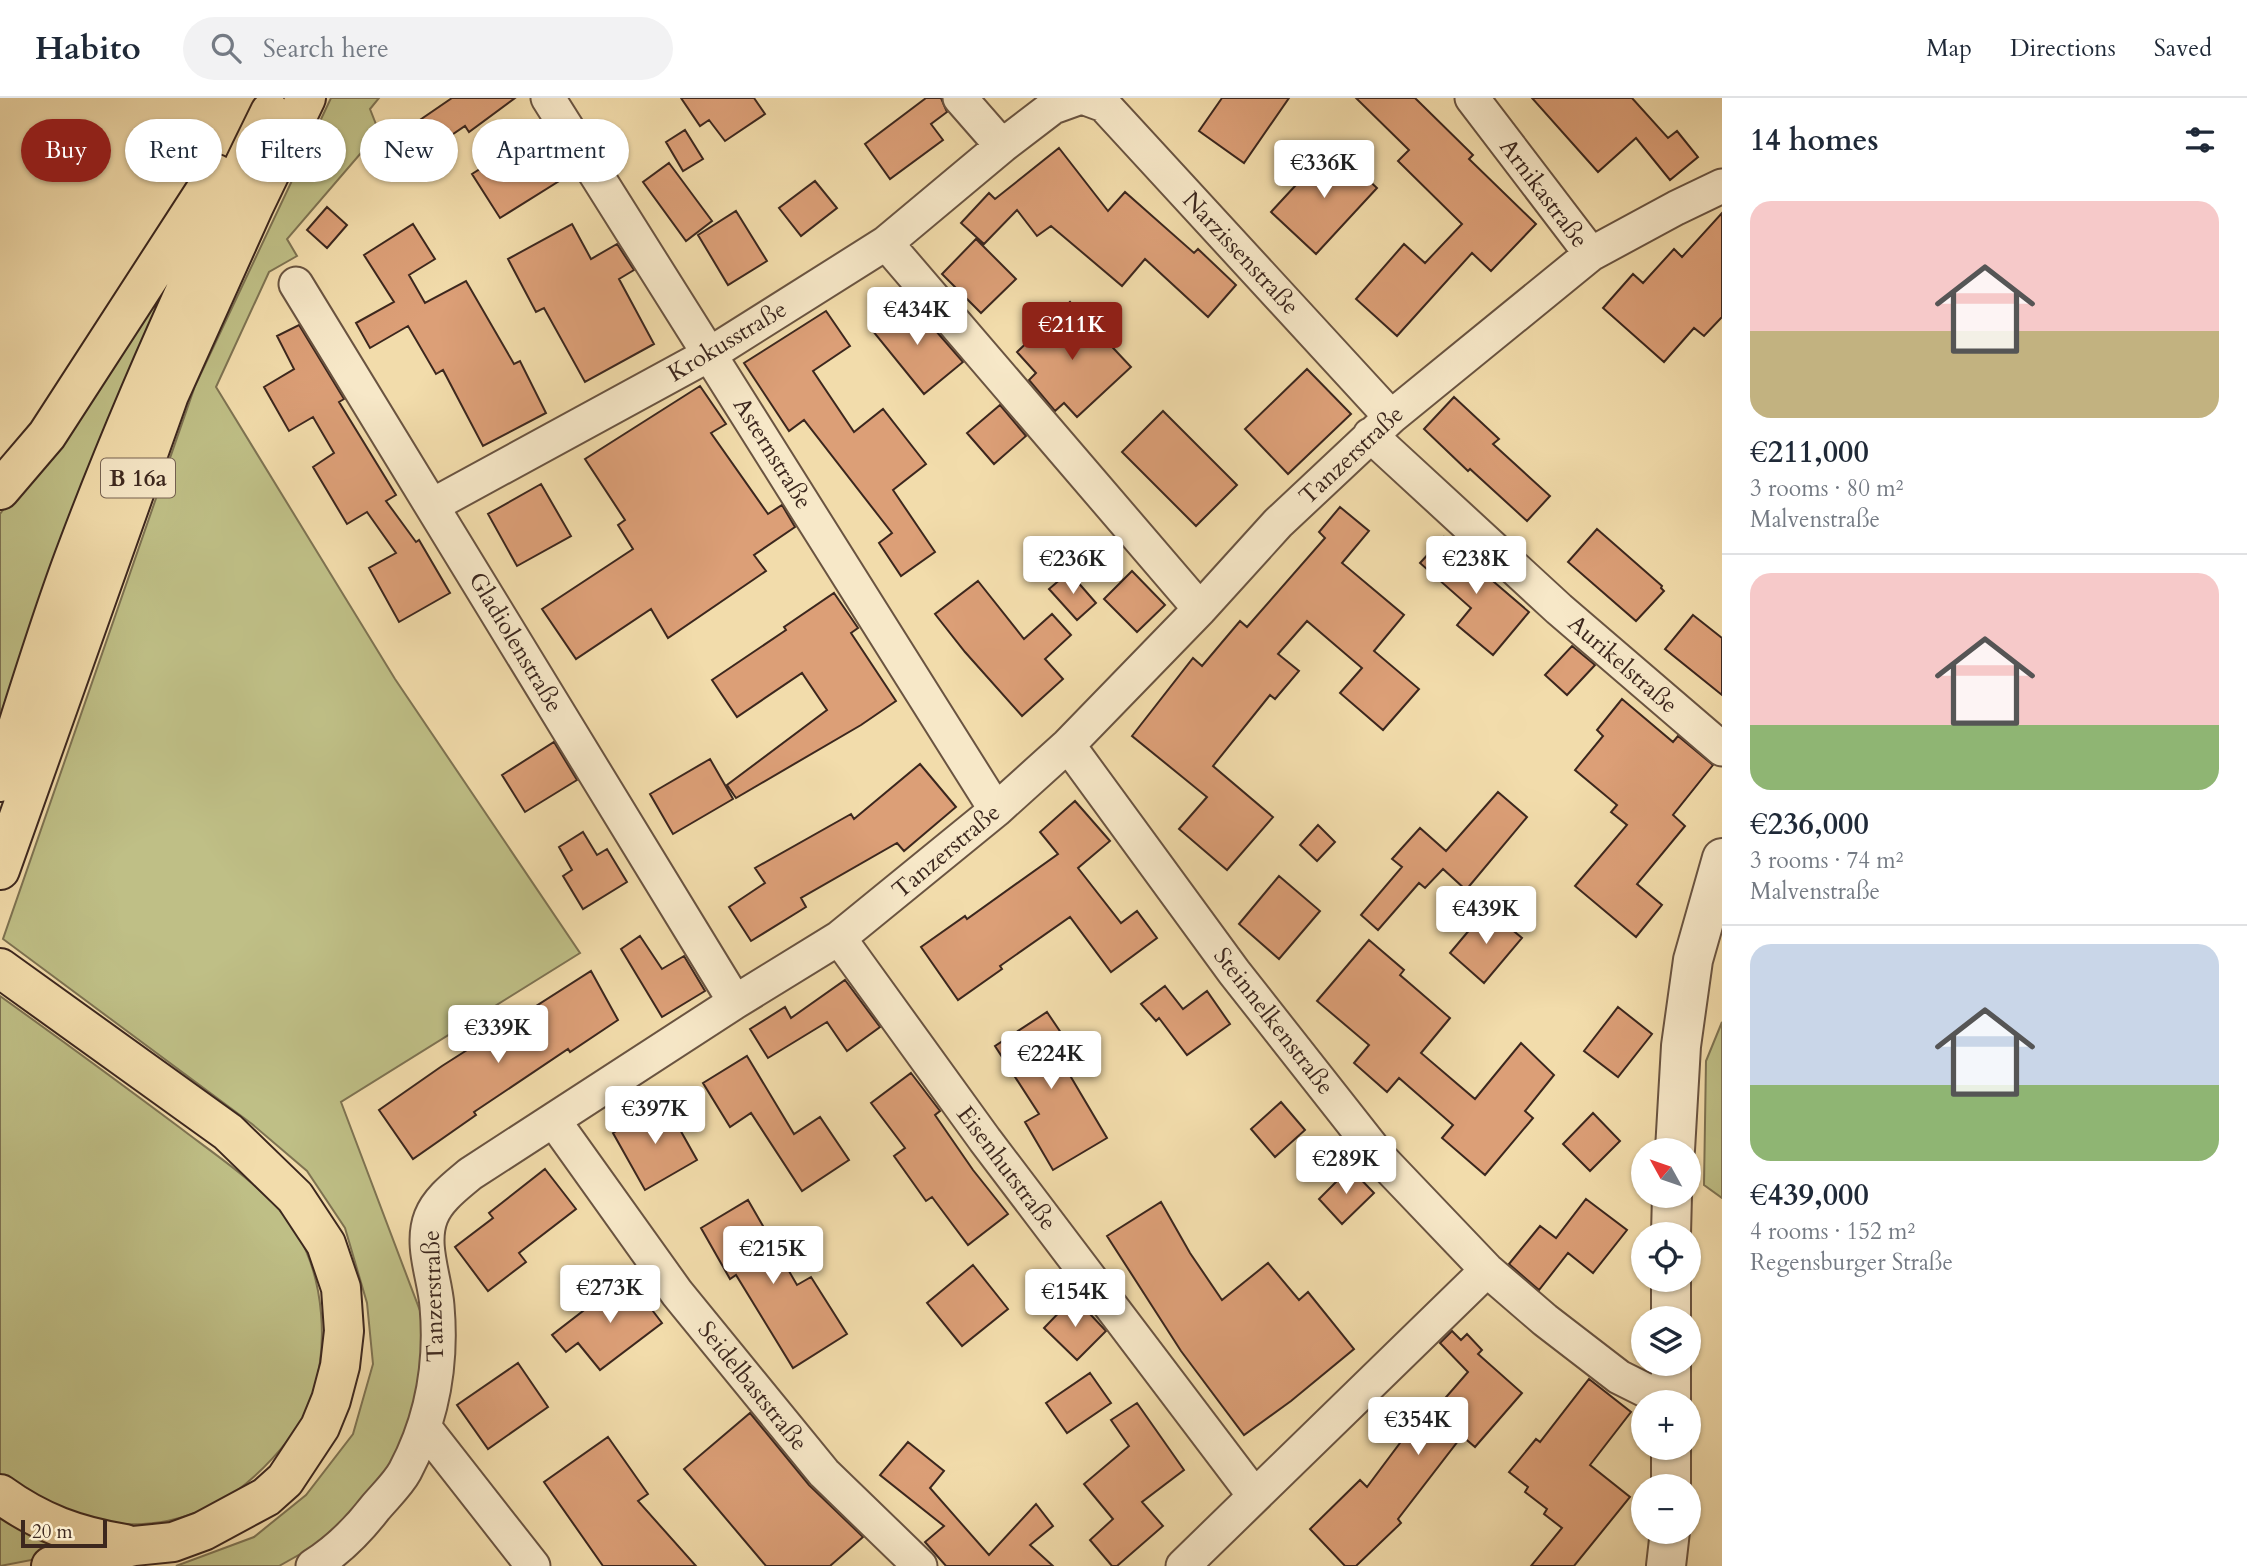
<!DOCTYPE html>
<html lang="en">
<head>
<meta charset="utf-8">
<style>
  body { margin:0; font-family:Cardo,serif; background:#f2f2f3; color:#1f2937; height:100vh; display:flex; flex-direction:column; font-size:26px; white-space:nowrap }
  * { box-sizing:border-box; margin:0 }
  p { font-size:23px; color:#747a83 }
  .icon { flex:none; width:38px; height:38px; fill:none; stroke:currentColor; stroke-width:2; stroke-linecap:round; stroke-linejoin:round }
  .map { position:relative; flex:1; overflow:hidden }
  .panel { display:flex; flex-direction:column; background:#fff; width:525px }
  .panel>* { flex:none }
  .top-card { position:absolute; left:21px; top:21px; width:665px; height:63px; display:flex; gap:14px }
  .needle { width:46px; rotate:310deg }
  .tools { position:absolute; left:1631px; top:1040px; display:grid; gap:14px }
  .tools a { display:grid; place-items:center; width:70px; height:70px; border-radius:50%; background:#fff; box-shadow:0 2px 5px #0004; font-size:35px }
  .scale { position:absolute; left:21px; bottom:18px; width:86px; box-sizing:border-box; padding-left:7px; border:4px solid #3c271e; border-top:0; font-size:19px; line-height:24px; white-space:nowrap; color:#3c271e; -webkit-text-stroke:5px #f7e8c8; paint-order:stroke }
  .price { position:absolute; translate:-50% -60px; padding:0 16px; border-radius:7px; background:#fff; color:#222; font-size:23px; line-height:46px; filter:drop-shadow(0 2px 4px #0008) }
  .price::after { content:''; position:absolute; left:50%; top:42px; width:21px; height:16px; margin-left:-10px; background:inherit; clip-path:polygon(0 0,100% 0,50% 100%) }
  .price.on { background:#8f2418; color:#fff }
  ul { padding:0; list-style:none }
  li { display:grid; align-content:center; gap:14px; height:371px; padding:0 28px }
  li+li { border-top:2px solid #e0e1e3 }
  li span { display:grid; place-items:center; height:217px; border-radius:21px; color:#555 }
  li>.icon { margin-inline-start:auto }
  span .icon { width:126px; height:126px; fill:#fffc; stroke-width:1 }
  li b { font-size:30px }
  h2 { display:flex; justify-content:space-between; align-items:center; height:84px; padding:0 28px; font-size:30px }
  .tag { padding:0 24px; border-radius:32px; background:#fff; box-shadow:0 2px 5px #0004; font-size:24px; line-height:63px }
  .tag.on { background:#8f2418; color:#fff }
  header { display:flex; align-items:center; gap:42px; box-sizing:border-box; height:98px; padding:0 35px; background:#fff; border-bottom:2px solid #e0e1e3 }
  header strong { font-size:33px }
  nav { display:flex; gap:38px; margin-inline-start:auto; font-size:24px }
  .search { width:490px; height:63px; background:#f2f2f3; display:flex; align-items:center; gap:18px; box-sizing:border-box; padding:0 24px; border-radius:38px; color:#747a83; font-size:26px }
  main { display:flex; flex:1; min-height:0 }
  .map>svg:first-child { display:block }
  .green { fill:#bfbf86; stroke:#7e7352; stroke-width:2 }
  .building { fill:#dc9f77; stroke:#3c271e; stroke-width:2 }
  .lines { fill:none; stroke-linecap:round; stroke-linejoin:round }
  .minor-casing { stroke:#6a5441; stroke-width:37 }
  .tertiary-casing { stroke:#6a5441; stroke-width:42 }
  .trunk-casing { stroke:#3c271e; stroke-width:42 }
  .minor { stroke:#f7e8c8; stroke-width:33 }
  .tertiary { stroke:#f7e8c8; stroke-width:38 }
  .trunk { stroke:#f2dcab; stroke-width:38 }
  .labels { text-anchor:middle; stroke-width:5; stroke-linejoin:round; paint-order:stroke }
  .shield { fill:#f7e8c8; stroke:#746151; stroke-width:2 }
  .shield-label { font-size:23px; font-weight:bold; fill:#3c271e }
  .street-label { font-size:24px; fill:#3c271e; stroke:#f7e8c8 }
</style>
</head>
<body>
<header>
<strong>Habito</strong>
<div class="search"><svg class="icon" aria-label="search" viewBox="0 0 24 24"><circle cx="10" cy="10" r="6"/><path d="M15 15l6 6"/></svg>Search here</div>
<nav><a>Map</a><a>Directions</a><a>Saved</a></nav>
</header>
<main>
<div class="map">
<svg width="1722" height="1468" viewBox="0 0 1722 1468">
  <rect width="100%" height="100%" fill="#f2dcab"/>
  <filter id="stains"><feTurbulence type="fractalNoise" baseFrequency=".00286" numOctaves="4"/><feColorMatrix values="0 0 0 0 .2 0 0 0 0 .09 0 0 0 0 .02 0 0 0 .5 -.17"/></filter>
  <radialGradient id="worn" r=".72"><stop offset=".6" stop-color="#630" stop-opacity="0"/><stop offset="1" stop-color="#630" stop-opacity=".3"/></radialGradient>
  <path class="green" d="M 331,0 L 379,0 L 370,11 L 379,34 L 287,141 L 297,158 L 269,174 L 216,289 L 395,581 L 580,855 L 341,1004 L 425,1226 L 415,1327 L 371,1399 L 311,1450 L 279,1468 L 176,1468 L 254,1439 L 306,1397 L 353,1336 L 373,1266 L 367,1205 L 345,1130 L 307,1073 L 252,1026 L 3,841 L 195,288 Z
    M 197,130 L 124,295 L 0,617 L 0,416 L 55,343 Z
    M 0,898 C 60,941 120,985 179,1029 C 218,1059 271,1093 297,1135 C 324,1181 329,1248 312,1299 C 300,1338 250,1389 214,1407 C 193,1417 167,1425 143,1426 C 118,1427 88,1424 65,1415 C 42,1407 21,1390 0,1379 Z
    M 1722,924 L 1722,1100 L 1704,1087 L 1706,963 Z
    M 0,1418 L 68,1449 L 68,1455 L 0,1468 Z"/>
  <path class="building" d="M 452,0 L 515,0 L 469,34 L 465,28 L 431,51 L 414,26 Z
    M 681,0 L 754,0 L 765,16 L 725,43 L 709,22 L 700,28 Z
    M 926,0 L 941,0 L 947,14 L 931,26 L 943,42 L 890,81 L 865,46 Z
    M 1222,0 L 1289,0 L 1244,65 L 1199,33 Z
    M 1356,0 L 1415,0 L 1473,57 L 1469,61 L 1536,126 L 1491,173 L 1472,155 L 1397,238 L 1356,201 L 1404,146 L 1425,165 L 1462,126 L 1398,63 L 1409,52 Z
    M 1532,0 L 1632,0 L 1668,40 L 1677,33 L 1698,59 L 1670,82 L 1636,40 L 1598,74 Z
    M 544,30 L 572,75 L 500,120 L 472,76 Z
    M 685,32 L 703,61 L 683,73 L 666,44 Z
    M 1332,48 L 1377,90 L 1316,156 L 1271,114 Z
    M 1059,50 L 1108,113 L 1125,94 L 1194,155 L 1198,151 L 1236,187 L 1208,219 L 1145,161 L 1122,188 L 1051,128 L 1037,138 L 1017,112 L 984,146 L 961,125 L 989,95 L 995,101 Z
    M 669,65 L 712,123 L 686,143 L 643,84 Z
    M 815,83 L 837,110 L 801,138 L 779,110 Z
    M 327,109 L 347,127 L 327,150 L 307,132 Z
    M 736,113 L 767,163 L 728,187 L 698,137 Z
    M 1722,115 L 1722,219 L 1704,238 L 1694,230 L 1664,264 L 1603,210 L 1633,176 L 1643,185 L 1674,151 L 1682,159 Z
    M 413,126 L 435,161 L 409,177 L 425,205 L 466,183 L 514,266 L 520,263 L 546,315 L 483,348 L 443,272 L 436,276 L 408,228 L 370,250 L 356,225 L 394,204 L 364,157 Z
    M 572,126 L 591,161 L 617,146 L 634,172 L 619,181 L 654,246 L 585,284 L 544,210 L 536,214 L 508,161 Z
    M 976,141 L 1016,181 L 981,215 L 942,176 Z
    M 909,202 L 963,264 L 924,296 L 872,232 Z
    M 1070,204 L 1131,269 L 1077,319 L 1064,305 L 1055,313 L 1029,282 L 1036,275 L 1017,254 Z
    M 826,213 L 850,248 L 813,273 L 854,334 L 883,311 L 926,366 L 893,392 L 935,454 L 901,478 L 879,445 L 892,435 L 804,322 L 789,333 L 744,265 Z
    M 299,227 L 344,301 L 339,304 L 396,397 L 386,403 L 416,444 L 419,442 L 450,495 L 399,524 L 369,470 L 396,455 L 367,414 L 347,426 L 313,369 L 334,355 L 313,319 L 289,333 L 264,289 L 294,271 L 277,238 Z
    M 1307,271 L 1351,316 L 1288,376 L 1245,331 Z
    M 700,288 L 726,326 L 711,335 L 768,416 L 782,407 L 795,429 L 754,457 L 766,473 L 668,540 L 651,511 L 576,561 L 542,511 L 633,451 L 618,427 L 625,422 L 585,361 Z
    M 1454,299 L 1499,341 L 1493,346 L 1550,398 L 1527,423 L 1470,371 L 1468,373 L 1424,331 Z
    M 1000,307 L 1026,338 L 994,366 L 967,335 Z
    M 1163,313 L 1237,387 L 1196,428 L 1122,354 Z
    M 541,386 L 571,438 L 517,468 L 488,416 Z
    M 1340,409 L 1369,433 L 1342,465 L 1404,517 L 1374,553 L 1419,591 L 1383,632 L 1340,595 L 1362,570 L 1307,523 L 1278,556 L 1299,573 L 1275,601 L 1270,597 L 1213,668 L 1273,719 L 1227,772 L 1179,731 L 1207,699 L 1132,638 L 1193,560 L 1202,568 L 1240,523 L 1247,529 L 1325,440 L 1319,434 Z
    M 1597,431 L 1662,488 L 1661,490 L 1664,493 L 1636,523 L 1568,464 Z
    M 1444,439 L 1475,465 L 1473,466 L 1529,514 L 1493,557 L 1457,527 L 1471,510 L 1420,465 Z
    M 1132,473 L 1165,507 L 1137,534 L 1104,501 Z
    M 1069,474 L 1096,505 L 1077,522 L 1049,491 Z
    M 978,483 L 1024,541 L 1052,516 L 1071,537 L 1045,561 L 1063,581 L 1022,618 L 965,554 L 935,516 Z
    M 834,495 L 858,530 L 851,535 L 896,603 L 861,627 L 736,700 L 727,687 L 827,612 L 802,575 L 737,619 L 712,582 L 786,532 L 784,529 Z
    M 1693,517 L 1722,540 L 1722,597 L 1665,551 Z
    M 1572,548 L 1595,567 L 1567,597 L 1545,577 Z
    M 1622,601 L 1673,644 L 1678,638 L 1713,667 L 1673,717 L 1685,728 L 1637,786 L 1662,807 L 1636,839 L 1575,788 L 1627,727 L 1611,714 L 1617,707 L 1575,672 L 1603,638 L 1597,632 Z
    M 554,644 L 577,682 L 525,714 L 502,677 Z
    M 710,661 L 733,701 L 673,736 L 650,696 Z
    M 920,666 L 956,709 L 904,753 L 897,745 L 801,800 L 806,809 L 751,843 L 729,809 L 765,785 L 755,770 L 851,716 L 854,721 Z
    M 1498,694 L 1527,719 L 1466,792 L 1443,771 L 1425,790 L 1419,785 L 1378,832 L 1361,817 L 1402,769 L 1392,761 L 1420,730 L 1446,753 Z
    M 1075,703 L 1110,743 L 1078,770 L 1121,825 L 1137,813 L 1157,840 L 1111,874 L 1070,819 L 1000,868 L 1002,871 L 958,902 L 921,849 L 965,818 L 967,821 L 1058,756 L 1040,734 Z
    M 1318,727 L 1335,744 L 1317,763 L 1300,747 Z
    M 583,734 L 597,757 L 607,751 L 627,784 L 583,811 L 563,778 L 572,772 L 559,749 Z
    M 1279,778 L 1320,813 L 1279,861 L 1239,826 Z
    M 1487,811 L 1522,840 L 1484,885 L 1450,855 Z
    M 640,838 L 662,871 L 684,858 L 705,893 L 662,919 L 621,851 Z
    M 1369,842 L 1404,872 L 1400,877 L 1450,920 L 1421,955 L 1475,1001 L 1521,945 L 1554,977 L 1525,1013 L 1533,1020 L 1485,1077 L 1442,1040 L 1453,1027 L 1399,980 L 1387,994 L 1354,965 L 1369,947 L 1317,903 Z
    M 591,873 L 618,922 L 570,954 L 568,951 L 474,1014 L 476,1017 L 413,1061 L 379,1012 L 442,968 Z
    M 845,882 L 880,929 L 847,953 L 827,924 L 768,960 L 750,931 L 785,909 L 791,920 Z
    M 1165,888 L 1183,911 L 1207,893 L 1230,926 L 1187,957 L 1159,920 L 1156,923 L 1141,906 Z
    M 1618,909 L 1652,936 L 1618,979 L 1584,953 Z
    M 1047,914 L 1078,960 L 1065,969 L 1107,1040 L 1053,1072 L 1025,1024 L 1039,1016 L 995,948 Z
    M 747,958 L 794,1036 L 820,1019 L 849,1062 L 802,1093 L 751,1015 L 730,1029 L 703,985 Z
    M 911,975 L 940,1013 L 935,1017 L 973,1072 L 1008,1116 L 968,1147 L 932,1099 L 926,1103 L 894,1058 L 905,1050 L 871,1005 Z
    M 1281,1004 L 1305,1032 L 1275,1059 L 1251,1031 Z
    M 665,1005 L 697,1062 L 645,1092 L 613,1035 Z
    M 1593,1015 L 1620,1043 L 1590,1073 L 1563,1046 Z
    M 1350,1070 L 1374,1095 L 1342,1126 L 1319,1101 Z
    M 545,1071 L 576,1111 L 519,1155 L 526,1164 L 488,1193 L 455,1149 L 493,1120 L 489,1115 Z
    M 1586,1101 L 1627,1132 L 1593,1175 L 1568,1155 L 1539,1192 L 1509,1166 L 1540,1128 L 1556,1140 Z
    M 748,1102 L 797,1187 L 811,1179 L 847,1236 L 793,1270 L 736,1177 L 730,1181 L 701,1130 Z
    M 1161,1104 L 1190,1155 L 1222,1202 L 1268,1165 L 1299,1202 L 1308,1194 L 1354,1251 L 1291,1303 L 1244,1337 L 1181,1253 L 1107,1138 Z
    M 973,1167 L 1008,1211 L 962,1248 L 927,1205 Z
    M 627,1179 L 662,1225 L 600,1272 L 578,1245 L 566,1254 L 552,1237 Z
    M 1074,1199 L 1106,1233 L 1077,1262 L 1044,1230 Z
    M 1452,1233 L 1461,1242 L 1467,1236 L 1482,1252 L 1478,1256 L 1522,1295 L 1475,1349 L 1462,1338 L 1398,1421 L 1401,1425 L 1356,1468 L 1345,1468 L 1310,1431 L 1360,1382 L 1367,1389 L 1415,1325 L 1420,1329 L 1468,1274 L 1440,1245 Z
    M 518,1265 L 548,1309 L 488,1351 L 457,1307 Z
    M 1090,1275 L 1111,1305 L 1067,1335 L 1046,1305 Z
    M 1589,1281 L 1631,1314 L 1590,1367 L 1630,1399 L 1574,1468 L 1531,1468 L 1562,1430 L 1544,1416 L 1547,1411 L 1525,1394 L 1528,1389 L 1509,1374 L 1536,1341 L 1540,1344 Z
    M 1137,1305 L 1184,1372 L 1142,1404 L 1163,1428 L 1117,1468 L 1112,1468 L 1090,1442 L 1113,1421 L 1084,1386 L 1129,1348 L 1111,1322 Z
    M 750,1315 L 809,1387 L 863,1439 L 830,1468 L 766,1468 L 684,1371 Z
    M 608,1339 L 648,1396 L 638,1403 L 696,1468 L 603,1468 L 544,1384 Z
    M 908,1344 L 944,1373 L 930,1390 L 989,1457 L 1036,1406 L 1053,1428 L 1030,1447 L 1053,1468 L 946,1468 L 925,1444 L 944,1428 L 880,1377 Z"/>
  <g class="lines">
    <g class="minor-casing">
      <path id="minor" d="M 548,0 L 996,712
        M 960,0 L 1002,48 L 1053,9 L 1078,0
        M 1085,0 L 1104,7 L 1391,319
        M 1472,0 L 1591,156
        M 886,145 L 1200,511
        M 296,186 L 735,904
        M 1370,337 L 1559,511 L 1722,651
        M 433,407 L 710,256 L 886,145 L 1002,48
        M 1068,647 L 1234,874 L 1382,1062 L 1487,1172 L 1545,1222 L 1619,1279 L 1645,1292 L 1671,1297
        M 839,840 L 985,1042 L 1254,1397
        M 554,1023 L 677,1195 L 824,1375 L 920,1468
        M 424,1329 L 533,1468
        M 313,1468 C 337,1453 358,1432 375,1410 C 385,1398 398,1386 405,1373 C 432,1322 442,1265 437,1208 C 435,1180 420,1147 431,1119 C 438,1101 456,1088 470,1076 L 735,904 L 839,840 L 996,712 L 1068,647 L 1200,511 L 1278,425 L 1391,319 L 1591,156 L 1676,110 L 1722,88
        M 1183,1468 L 1487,1172"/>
    </g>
    <g class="tertiary-casing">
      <path id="tertiary" d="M 1675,1052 L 1681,948 L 1693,862 L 1722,760
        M 1671,1136 L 1672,1097
        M 1671,1181 L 1671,1220
        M 1671,1265 L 1671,1304
        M 1671,1388 L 1671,1349
        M 1666,1468 L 1670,1433"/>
    </g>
    <g class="trunk-casing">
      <path id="trunk" d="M 0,392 L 47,337 L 216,76
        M 0,684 C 25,607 48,528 77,452 C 133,303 199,158 270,14
        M 0,772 L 169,297 L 254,108 L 306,0
        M 0,870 L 228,1034 L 295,1099 L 326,1146 L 341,1190 L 344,1233 L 340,1268 L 331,1302 L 320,1329 L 285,1382 L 266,1399 L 203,1433 L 173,1444 L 134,1448 L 51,1468
        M 0,1396 C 40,1425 77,1438 125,1446"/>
    </g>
    <use href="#minor" class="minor"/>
    <use href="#tertiary" class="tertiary"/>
    <use href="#trunk" class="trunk"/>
  </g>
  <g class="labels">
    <rect class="shield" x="101" y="360.5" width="74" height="39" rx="5"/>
    <g class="shield-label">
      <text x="138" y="388">B 16a</text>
    </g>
    <g class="street-label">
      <text transform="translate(1544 95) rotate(53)" y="8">Arnikastraße</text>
      <text transform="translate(1241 155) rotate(47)" y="8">Narzissenstraße</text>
      <text transform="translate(727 243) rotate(-31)" y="8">Krokusstraße</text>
      <text transform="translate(773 355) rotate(58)" y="8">Asternstraße</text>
      <text transform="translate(1351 357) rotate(-43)" y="8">Tanzerstraße</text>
      <text transform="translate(516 544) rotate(59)" y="8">Gladiolenstraße</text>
      <text transform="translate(1623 566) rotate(41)" y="8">Aurikelstraße</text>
      <text transform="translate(946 753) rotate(-40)" y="8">Tanzerstraße</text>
      <text transform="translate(1274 923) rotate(52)" y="8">Steinnelkenstraße</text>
      <text transform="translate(1007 1070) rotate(53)" y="8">Eisenhutstraße</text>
      <text transform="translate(433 1198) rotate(-92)" y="8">Tanzerstraße</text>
      <text transform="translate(753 1288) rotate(51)" y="8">Seidelbaststraße</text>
    </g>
  </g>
  <rect width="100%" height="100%" filter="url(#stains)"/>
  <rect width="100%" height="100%" fill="url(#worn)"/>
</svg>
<div class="tools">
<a><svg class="needle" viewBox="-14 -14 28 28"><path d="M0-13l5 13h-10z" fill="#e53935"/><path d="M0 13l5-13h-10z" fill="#747a83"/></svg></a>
<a><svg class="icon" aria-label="locate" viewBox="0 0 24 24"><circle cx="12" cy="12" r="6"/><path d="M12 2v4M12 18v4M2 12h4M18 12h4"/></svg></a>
<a><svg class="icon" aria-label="layers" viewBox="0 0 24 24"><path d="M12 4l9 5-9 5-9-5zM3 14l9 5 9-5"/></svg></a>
<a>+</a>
<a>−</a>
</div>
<div class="scale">20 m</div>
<b class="price" style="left:1324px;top:102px">€336K</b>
<b class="price" style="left:917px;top:249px">€434K</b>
<b class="price on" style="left:1072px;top:264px">€211K</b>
<b class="price" style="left:1073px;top:498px">€236K</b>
<b class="price" style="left:1476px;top:498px">€238K</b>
<b class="price" style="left:1486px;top:848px">€439K</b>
<b class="price" style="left:498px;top:967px">€339K</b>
<b class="price" style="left:1051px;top:993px">€224K</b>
<b class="price" style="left:655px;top:1048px">€397K</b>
<b class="price" style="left:1346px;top:1098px">€289K</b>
<b class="price" style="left:773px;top:1188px">€215K</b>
<b class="price" style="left:610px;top:1227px">€273K</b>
<b class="price" style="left:1075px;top:1231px">€154K</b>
<b class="price" style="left:1418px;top:1359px">€354K</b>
<div class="top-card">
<a class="tag on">Buy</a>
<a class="tag">Rent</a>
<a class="tag">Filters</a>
<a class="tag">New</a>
<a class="tag">Apartment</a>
</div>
</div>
<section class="panel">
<h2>14 homes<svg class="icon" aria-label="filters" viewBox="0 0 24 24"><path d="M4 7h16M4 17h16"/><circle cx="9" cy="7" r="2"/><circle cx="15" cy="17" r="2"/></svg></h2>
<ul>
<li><span style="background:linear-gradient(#f6c9c9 60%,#c2b280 0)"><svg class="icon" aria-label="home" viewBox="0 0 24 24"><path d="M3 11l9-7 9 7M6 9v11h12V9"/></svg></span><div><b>€211,000</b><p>3 rooms · 80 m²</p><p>Malvenstraße</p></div></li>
<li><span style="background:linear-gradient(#f6c9c9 70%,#8fb573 0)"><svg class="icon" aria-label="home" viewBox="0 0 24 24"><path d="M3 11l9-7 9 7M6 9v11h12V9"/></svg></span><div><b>€236,000</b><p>3 rooms · 74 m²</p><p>Malvenstraße</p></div></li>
<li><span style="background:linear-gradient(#c9d6e8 65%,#8fb573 0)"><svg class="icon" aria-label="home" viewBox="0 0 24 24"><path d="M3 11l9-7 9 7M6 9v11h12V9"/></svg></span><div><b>€439,000</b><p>4 rooms · 152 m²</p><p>Regensburger Straße</p></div></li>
</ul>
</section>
</main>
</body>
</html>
